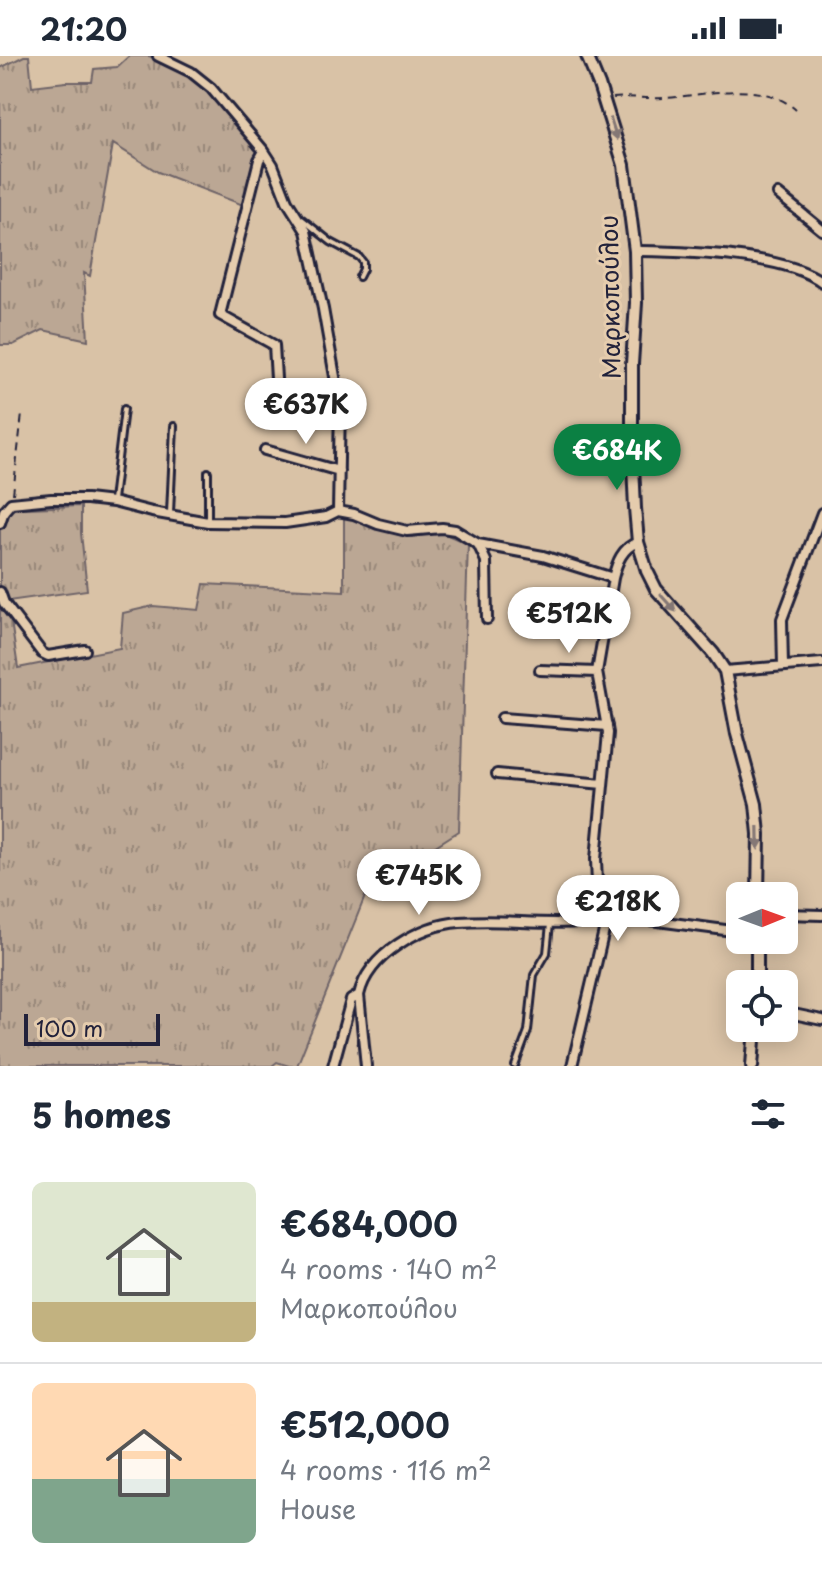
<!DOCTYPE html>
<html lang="en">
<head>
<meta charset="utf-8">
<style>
  body { margin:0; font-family:"Playpen Sans",sans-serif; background:#f6f6f7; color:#1f2937; height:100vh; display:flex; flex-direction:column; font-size:30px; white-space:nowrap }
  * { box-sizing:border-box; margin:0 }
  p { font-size:26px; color:#747a83 }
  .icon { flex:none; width:44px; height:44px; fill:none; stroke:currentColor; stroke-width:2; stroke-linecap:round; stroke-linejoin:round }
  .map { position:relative; height:1010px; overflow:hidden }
  .panel { display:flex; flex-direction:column; background:#fff; flex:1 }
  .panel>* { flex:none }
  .needle { width:52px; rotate:89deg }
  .buttons { position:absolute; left:726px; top:826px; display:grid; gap:16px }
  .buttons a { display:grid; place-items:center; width:72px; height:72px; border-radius:12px; background:#fff; box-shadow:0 4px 20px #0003; font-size:40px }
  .scale { position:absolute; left:24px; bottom:20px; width:136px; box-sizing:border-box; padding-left:8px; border:4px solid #22223b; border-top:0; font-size:22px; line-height:28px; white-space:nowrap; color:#22223b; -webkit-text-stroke:6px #e5ccad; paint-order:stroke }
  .price { position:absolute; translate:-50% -68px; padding:0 18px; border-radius:28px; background:#fff; color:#222; font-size:26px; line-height:52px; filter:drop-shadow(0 2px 4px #0008) }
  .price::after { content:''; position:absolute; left:50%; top:48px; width:24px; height:18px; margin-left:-12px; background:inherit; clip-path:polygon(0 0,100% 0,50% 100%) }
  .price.active { background:#0b8043; color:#fff }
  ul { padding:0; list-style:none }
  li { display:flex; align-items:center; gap:24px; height:200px; padding:0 32px }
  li+li { border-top:2px solid #e0e1e3 }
  li span { display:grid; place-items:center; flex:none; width:224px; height:160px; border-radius:12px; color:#555 }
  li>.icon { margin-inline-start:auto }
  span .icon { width:96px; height:96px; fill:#fffc; stroke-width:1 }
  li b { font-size:34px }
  h2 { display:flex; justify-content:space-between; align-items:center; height:96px; padding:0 32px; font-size:34px }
  .status { display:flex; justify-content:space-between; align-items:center; height:56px; padding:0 40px; background:#fff; direction:ltr }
  .status svg { height:22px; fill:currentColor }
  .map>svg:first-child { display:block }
  .grass { fill:url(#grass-tufts); stroke:#6e6468; stroke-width:2 }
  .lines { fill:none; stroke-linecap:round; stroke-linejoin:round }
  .service-casing { stroke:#22223b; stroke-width:10 }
  .minor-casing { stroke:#22223b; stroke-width:14 }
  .tertiary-casing { stroke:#22223b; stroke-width:16 }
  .path { stroke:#22223b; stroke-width:2; stroke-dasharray:8 6; stroke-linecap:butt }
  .service { stroke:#e5ccad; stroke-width:4 }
  .minor { stroke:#e5ccad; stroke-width:8 }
  .tertiary { stroke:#e5ccad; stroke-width:10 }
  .oneway { fill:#847774 }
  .labels { text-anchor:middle; stroke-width:6; stroke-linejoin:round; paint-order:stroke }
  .street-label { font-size:24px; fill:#22223b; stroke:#e5ccad }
</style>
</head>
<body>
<div class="status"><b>21:20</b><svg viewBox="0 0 49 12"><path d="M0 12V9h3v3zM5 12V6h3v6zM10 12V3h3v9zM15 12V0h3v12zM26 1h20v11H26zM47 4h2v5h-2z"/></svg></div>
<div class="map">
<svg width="822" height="1010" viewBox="0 0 822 1010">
  <defs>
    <pattern id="grass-tufts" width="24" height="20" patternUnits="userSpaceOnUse" patternTransform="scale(2)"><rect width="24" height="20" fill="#bba794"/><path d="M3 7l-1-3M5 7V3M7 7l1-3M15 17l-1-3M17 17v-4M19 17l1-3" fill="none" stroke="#98887a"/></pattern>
  </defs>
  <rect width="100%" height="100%" fill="#d9c2a6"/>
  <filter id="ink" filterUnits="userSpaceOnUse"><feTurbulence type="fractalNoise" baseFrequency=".0125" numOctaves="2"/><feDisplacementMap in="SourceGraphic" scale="16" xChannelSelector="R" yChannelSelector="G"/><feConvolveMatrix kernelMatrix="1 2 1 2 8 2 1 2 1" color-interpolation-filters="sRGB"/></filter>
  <g filter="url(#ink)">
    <path class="grass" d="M 24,0 L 29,0 L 32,30 L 66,26 L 92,26 L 94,13 L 117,11 L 129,0 C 135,0 142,0 148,0 C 193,8 231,60 258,93 L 243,149 L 158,116 L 113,88 L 90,220 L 84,217 L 88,284 L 43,274 L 13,289 L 0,289 L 0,12 Z
      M 81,450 L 81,477 L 87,534 L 8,545 L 18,612 L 120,592 L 123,557 L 153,550 L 199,554 L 204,528 L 344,535 L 344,460 L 399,479 L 412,481 L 441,476 L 468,488 L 459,775 L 368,833 L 297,1010 L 289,1010 L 277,1006 L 272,1010 L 0,1010 L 0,453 Z"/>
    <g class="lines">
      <g class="service-casing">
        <path id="service" d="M 302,163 L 331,186 L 359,201 L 363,206 L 363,213 L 359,221
          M 113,444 L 124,353
          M 170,457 L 174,370
          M 208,464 L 208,416
          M 515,1010 L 528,975 L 534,919 L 547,897 L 550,868"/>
      </g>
      <g class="minor-casing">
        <path id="minor" d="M 264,95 L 259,104 L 220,259 L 274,289 L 278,356
          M 778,138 L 822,174
          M 635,195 C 684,196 783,197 822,226
          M 265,394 L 339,415
          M 338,455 L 354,458 L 378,468 L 407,475 L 442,472 L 455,474 L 478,488 L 543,500 L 613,522 C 617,506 622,492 638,486
          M 0,467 L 4,455 L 11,447 L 51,443 L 87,443 L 113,446 L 152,456 L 208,466 L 285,467 L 326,461 L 338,455 L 340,349 L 323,253 L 306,175 L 287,145 L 273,109 L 264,95 L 211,32 L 191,16 L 158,0
          M 478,488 L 486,505 L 487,563
          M 0,536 L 4,547 L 42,597 L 48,600 L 85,594
          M 783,610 L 782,563 L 822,457
          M 540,614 L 597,616
          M 725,615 L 822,607
          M 502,662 L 607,670
          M 497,718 L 603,728
          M 784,858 L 822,859
          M 607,862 L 603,863 L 597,828 L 596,803 L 608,677 L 597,616 L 613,522
          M 784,956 L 822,964
          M 333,1010 L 351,944 L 359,939
          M 366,1010 L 359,939 C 368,899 420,869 460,866 C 509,862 554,872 603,863
          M 572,1010 L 607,862 L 620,860 L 740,876"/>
      </g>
      <g class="tertiary-casing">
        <path id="tertiary" d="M 587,0 L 599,29 L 624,109 L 635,195 L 636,247 L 632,308 L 632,387 L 635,452 L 638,486 L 647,515 L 656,533 L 713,597 L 725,615 L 737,678 L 756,748 L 759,778 L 758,840
          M 757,928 L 757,884
          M 752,1010 L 755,972"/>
      </g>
      <path class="path" d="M 613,42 C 630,40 646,43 663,42 C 705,40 761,22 796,54
        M 13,438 L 22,358"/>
      <use href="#service" class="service"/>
      <use href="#minor" class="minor"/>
      <use href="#tertiary" class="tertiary"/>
    </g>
    <defs><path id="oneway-solid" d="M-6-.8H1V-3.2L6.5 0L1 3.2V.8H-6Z" transform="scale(2)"/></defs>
    <g class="oneway">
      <use href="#oneway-solid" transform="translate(614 73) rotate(72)"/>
      <use href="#oneway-solid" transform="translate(668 547) rotate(48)"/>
      <use href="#oneway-solid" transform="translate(758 782) rotate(89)"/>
    </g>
  </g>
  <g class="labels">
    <g class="street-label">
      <text transform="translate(611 241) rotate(-91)" y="8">Μαρκοπούλου</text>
    </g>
  </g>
</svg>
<div class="buttons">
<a><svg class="needle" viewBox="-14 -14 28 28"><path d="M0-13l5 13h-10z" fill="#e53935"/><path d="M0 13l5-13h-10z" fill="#747a83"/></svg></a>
<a><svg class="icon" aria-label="locate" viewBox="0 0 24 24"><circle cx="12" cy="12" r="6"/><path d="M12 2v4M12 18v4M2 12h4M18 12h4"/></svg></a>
</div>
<div class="scale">100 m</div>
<b class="price" style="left:306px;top:390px">€637K</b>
<b class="price active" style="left:617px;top:436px">€684K</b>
<b class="price" style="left:569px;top:599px">€512K</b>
<b class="price" style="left:419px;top:861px">€745K</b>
<b class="price" style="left:618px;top:887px">€218K</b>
</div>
<section class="panel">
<h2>5 homes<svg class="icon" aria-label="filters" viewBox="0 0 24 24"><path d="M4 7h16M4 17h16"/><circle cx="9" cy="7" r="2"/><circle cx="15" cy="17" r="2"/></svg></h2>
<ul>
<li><span style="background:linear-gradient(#dfe7d0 75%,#c2b280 0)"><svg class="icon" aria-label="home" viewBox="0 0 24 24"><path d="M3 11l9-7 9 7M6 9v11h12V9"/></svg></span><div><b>€684,000</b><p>4 rooms · 140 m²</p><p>Μαρκοπούλου</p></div></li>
<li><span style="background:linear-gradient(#ffd9b3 60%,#7fa58c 0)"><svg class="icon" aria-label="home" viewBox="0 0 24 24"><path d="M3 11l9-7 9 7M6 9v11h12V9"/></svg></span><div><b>€512,000</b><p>4 rooms · 116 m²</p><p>House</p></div></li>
</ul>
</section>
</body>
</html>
